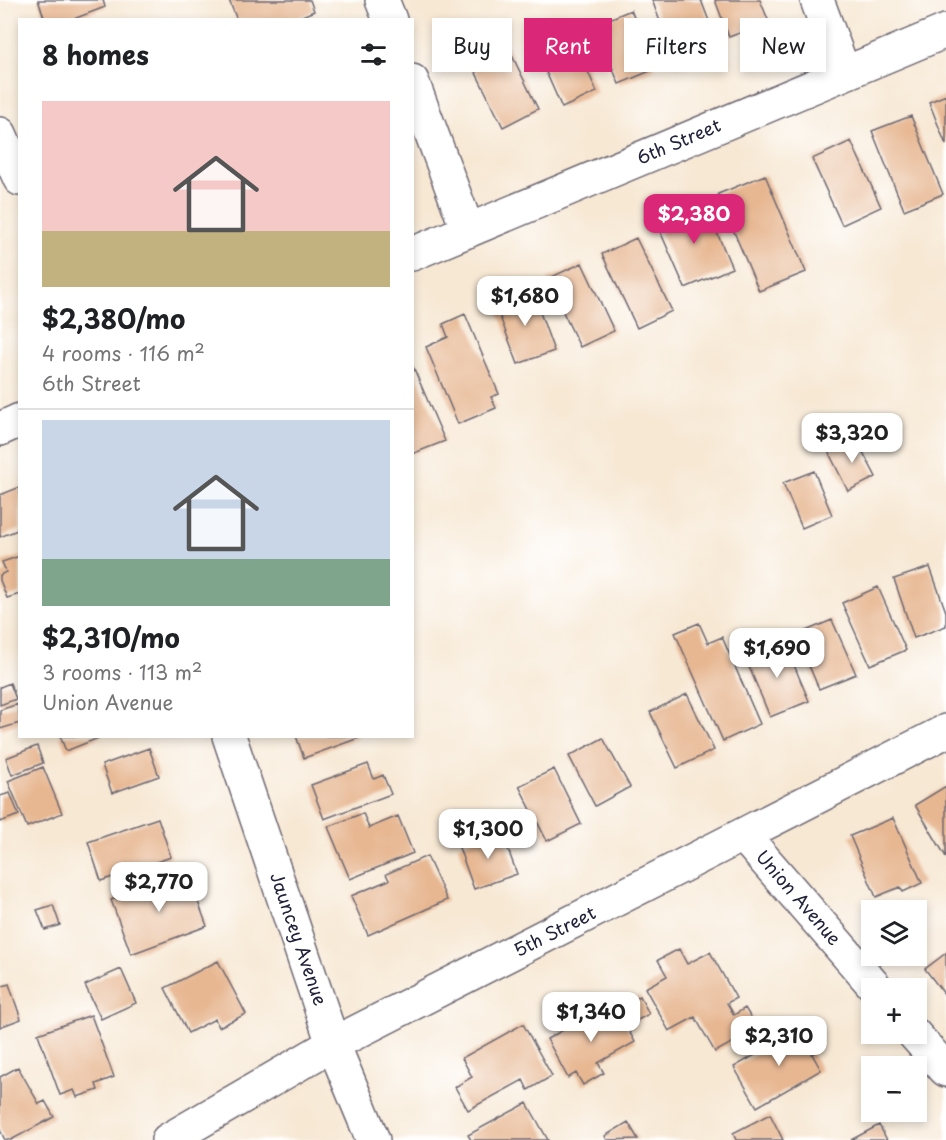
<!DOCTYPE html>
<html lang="en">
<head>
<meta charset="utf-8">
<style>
  body { margin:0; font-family:"Playpen Sans",sans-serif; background:#f6f6f6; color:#202124; height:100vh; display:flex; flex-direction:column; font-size:22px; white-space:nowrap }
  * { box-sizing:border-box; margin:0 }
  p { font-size:20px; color:#757577 }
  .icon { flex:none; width:33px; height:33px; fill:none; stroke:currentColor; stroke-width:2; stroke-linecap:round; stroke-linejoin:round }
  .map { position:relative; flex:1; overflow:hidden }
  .details { position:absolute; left:18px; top:18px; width:396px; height:720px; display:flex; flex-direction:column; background:#fff; border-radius:0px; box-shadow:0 3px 9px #0003 }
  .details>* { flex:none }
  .banner { position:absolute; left:432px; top:18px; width:423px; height:54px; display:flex; gap:12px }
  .tools { position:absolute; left:861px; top:900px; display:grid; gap:12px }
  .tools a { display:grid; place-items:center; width:66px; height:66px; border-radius:0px; background:#fff; box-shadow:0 3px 9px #0003; font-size:30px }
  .price { position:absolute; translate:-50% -51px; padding:0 14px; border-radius:12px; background:#fff; color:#222; font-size:20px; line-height:39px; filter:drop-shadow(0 2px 3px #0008) }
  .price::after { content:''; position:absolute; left:50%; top:36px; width:18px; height:14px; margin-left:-9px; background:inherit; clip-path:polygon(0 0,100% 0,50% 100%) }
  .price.current { background:#db2777; color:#fff }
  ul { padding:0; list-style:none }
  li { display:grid; align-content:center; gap:12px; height:318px; padding:0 24px }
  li+li { border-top:2px solid #e0e0e0 }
  li span { display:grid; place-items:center; height:186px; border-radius:0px; color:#555 }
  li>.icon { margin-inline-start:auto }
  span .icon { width:108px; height:108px; fill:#fffc; stroke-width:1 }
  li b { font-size:26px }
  h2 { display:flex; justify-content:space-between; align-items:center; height:72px; padding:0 24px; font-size:26px }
  .chip { padding:0 21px; border-radius:0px; background:#fff; box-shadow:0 3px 9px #0003; font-size:21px; line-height:54px }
  .chip.current { background:#db2777; color:#fff }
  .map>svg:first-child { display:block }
  .building { fill:#e7b792 }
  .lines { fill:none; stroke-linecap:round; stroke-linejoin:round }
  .minor-casing { stroke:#6d6771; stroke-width:36 }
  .minor { stroke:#fff; stroke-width:33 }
  .labels { text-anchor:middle; stroke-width:5; stroke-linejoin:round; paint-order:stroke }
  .street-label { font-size:18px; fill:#22223b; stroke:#fff }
</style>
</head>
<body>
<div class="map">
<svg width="946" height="1140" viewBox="0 0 946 1140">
  <rect width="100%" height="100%" fill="#fff"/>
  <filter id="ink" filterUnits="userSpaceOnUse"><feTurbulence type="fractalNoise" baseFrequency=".0167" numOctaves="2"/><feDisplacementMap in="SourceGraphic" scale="12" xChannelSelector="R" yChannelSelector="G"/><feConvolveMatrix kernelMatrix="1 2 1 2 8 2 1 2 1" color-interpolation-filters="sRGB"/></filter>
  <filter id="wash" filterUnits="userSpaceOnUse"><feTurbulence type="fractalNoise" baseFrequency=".008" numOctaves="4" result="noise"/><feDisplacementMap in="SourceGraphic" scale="24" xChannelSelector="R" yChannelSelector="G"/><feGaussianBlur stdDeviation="1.35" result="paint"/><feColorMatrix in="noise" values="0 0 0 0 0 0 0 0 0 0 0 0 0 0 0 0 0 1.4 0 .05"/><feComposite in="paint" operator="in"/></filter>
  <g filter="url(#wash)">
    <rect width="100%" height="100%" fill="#f7e8d4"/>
    <g id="blocks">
      <path class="building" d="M 38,0 L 103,0 L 105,7 L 71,20 L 45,20 Z
        M 229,0 L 310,0 L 314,11 L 293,20 L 237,20 Z
        M 652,0 L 701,0 L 720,50 L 677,67 Z
        M 715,0 L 760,0 L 769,22 L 729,37 Z
        M 631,10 L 655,69 L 619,84 L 595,25 Z
        M 570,31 L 597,92 L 562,108 L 535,47 Z
        M 505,41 L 538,109 L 503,127 L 469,59 Z
        M 946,95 L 946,145 L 929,102 Z
        M 911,116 L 943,194 L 904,210 L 872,131 Z
        M 851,141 L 881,207 L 842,225 L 812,159 Z
        M 765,175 L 806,272 L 759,291 L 718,194 Z
        M 704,202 L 732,268 L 685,288 L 656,222 Z
        M 636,238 L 672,311 L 637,328 L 602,254 Z
        M 582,263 L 614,331 L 580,347 L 547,279 Z
        M 532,290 L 554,351 L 518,364 L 495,304 Z
        M 465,314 L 499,394 L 491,397 L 496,408 L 458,424 L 426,347 L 448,337 L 443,324 Z
        M 412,364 L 445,441 L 412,454 Z
        M 855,437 L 876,477 L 848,491 L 828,451 Z
        M 814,471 L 832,515 L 802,528 L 783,483 Z
        M 20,487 L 20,529 L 0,537 L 0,495 Z
        M 20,556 L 20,594 L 7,598 L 0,580 L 0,575 L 6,572 L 2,562 Z
        M 930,567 L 946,612 L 946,626 L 914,638 L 894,579 Z
        M 878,587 L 906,650 L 870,665 L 842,603 Z
        M 832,620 L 856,674 L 819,689 L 796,635 Z
        M 699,623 L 708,643 L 722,637 L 760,724 L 723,741 L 675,633 Z
        M 784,641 L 809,701 L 770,717 L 745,657 Z
        M 10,683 L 16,699 L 0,705 L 0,687 Z
        M 687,694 L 714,750 L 677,768 L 650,712 Z
        M 18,704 L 20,723 L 0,729 L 0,710 Z
        M 60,736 L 101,736 L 101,737 L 66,751 Z
        M 296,736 L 359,736 L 359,738 L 304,758 Z
        M 603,738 L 630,787 L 595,806 L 569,756 Z
        M 37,746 L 43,763 L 12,775 L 6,758 Z
        M 149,748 L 159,776 L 112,793 L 102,765 Z
        M 368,764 L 374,779 L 383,775 L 391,794 L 324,819 L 311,785 Z
        M 43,767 L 62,813 L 27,827 L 8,781 Z
        M 554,769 L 581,824 L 547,841 L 519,786 Z
        M 946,786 L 946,857 L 915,805 Z
        M 10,793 L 19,815 L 0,822 L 0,796 Z
        M 363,813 L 369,828 L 398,816 L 413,853 L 350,879 L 328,827 Z
        M 158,818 L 171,857 L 101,881 L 88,842 Z
        M 893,818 L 922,883 L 903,892 L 900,887 L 876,897 L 850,836 Z
        M 501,830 L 517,874 L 474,889 L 458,845 Z
        M 427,856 L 447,900 L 368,935 L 351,896 L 389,880 L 386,874 Z
        M 187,872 L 207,926 L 131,954 L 111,900 Z
        M 53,905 L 60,925 L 45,930 L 37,910 Z
        M 679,949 L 687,964 L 710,952 L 736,998 L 727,1003 L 734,1015 L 745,1008 L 758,1029 L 715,1052 L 695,1017 L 669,1031 L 645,988 L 667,976 L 658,960 Z
        M 946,953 L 946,994 L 945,995 L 925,969 Z
        M 218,961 L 246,1014 L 219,1027 L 215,1019 L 188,1033 L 165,988 Z
        M 121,969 L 136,1003 L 101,1019 L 85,985 Z
        M 9,984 L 21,1019 L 0,1027 L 0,987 Z
        M 640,996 L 649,1014 L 636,1021 L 627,1003 Z
        M 613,1002 L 635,1042 L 598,1063 L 604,1073 L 583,1085 L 576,1073 L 568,1078 L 547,1039 Z
        M 91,1015 L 114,1077 L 96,1084 L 98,1090 L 77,1097 L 74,1090 L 60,1095 L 38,1034 Z
        M 523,1024 L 552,1076 L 528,1090 L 523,1080 L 468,1110 L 455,1087 L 472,1077 L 462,1058 Z
        M 804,1027 L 818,1051 L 812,1054 L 821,1070 L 757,1107 L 734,1067 Z
        M 18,1067 L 39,1104 L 45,1101 L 54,1117 L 11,1140 L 5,1140 L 0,1130 L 0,1077 Z
        M 527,1103 L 548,1140 L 471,1140 L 468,1135 Z
        M 770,1114 L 783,1140 L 736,1140 L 733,1133 Z
        M 628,1122 L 638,1139 L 607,1140 L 605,1136 Z
        M 879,1125 L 887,1140 L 851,1140 Z"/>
    </g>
  </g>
  <g filter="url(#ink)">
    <use href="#blocks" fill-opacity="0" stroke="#6d6771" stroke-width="1.5"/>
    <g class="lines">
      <g class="minor-casing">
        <path id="minor" d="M 382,0 L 390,20
          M 817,0 L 844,73
          M 412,81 L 468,231
          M 0,134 L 20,179
          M 412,254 L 946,31
          M 0,429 L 20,420
          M 229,736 L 333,1044 L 373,1140
          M 744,836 L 876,988
          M 914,1034 L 946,1070
          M 168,1140 L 333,1044 L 946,731"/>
      </g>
      <use href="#minor" class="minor"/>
    </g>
  </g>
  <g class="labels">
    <g class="street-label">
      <text transform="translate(679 142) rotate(-23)" y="6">6th Street</text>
      <text transform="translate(798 898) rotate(49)" y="6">Union Avenue</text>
      <text transform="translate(555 932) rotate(-27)" y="6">5th Street</text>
      <text transform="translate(298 939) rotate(71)" y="6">Jauncey Avenue</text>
    </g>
  </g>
</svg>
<div class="tools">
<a><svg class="icon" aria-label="layers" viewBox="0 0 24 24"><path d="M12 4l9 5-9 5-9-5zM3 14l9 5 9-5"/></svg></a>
<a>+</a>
<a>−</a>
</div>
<b class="price current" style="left:694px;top:245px">$2,380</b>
<b class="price" style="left:525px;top:327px">$1,680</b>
<b class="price" style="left:852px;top:464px">$3,320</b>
<b class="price" style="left:777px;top:679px">$1,690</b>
<b class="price" style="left:488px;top:860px">$1,300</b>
<b class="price" style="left:159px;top:913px">$2,770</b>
<b class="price" style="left:591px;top:1043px">$1,340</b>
<b class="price" style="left:779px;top:1067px">$2,310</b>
<div class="banner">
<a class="chip">Buy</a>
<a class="chip current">Rent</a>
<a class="chip">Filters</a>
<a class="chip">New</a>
</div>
<section class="details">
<h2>8 homes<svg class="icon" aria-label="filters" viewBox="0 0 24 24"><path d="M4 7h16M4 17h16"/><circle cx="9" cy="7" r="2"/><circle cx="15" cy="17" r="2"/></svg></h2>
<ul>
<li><span style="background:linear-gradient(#f6c9c9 70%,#c2b280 0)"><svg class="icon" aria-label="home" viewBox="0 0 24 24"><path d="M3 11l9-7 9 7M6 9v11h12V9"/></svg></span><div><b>$2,380/mo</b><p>4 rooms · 116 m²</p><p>6th Street</p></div></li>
<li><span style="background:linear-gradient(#c9d6e8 75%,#7fa58c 0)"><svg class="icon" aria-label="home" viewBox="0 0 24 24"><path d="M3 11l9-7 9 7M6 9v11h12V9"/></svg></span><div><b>$2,310/mo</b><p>3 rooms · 113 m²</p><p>Union Avenue</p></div></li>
</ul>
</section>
</div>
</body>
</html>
